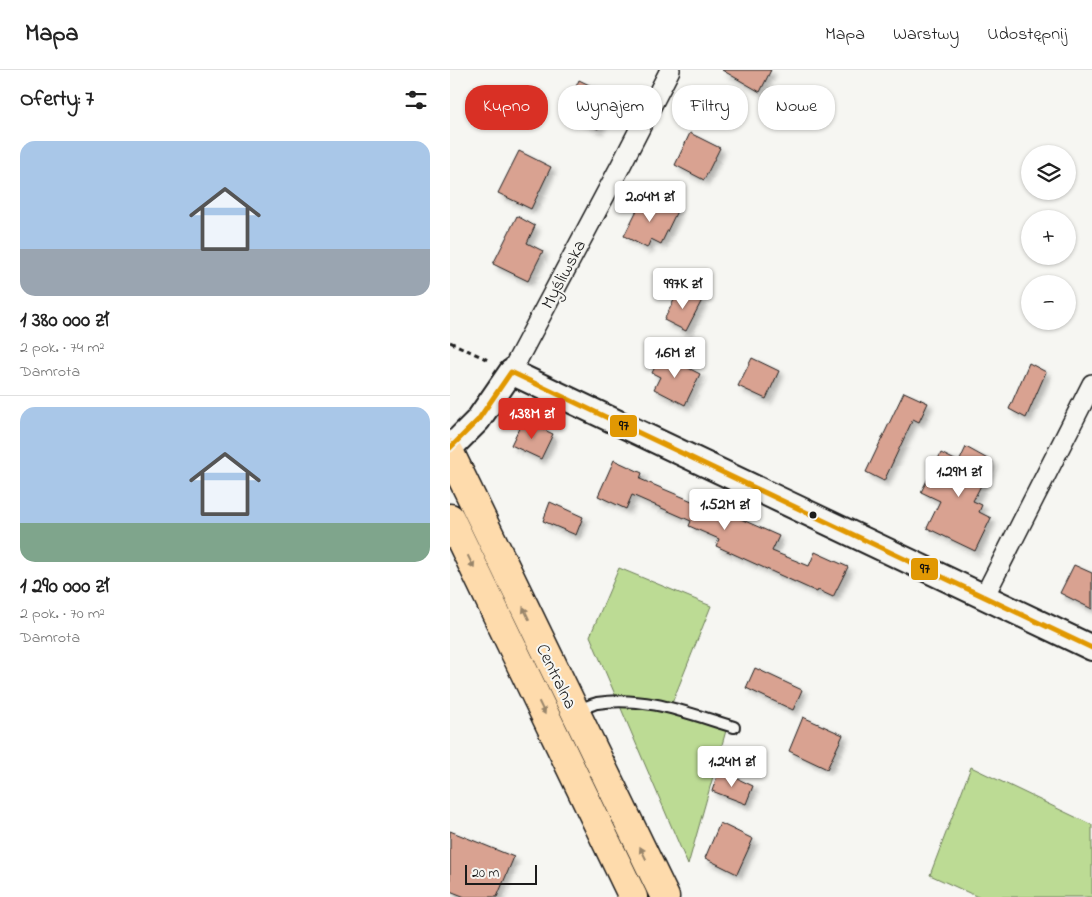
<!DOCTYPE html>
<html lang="pl">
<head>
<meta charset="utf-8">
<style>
  body { margin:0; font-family:"Indie Flower",sans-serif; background:#f6f6f6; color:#222; height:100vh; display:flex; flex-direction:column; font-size:19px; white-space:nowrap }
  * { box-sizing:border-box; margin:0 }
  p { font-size:16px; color:#767676 }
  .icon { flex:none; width:28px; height:28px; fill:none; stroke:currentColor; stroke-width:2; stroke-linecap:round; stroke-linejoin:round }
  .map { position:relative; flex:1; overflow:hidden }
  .drawer { display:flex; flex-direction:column; background:#fff; width:450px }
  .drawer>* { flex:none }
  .hud { position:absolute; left:15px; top:15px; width:475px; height:45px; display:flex; gap:10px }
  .tools { position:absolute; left:571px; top:75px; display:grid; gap:10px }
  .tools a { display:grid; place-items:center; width:55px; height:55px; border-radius:50%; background:#fff; box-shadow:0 1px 4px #0004; font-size:25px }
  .scale { position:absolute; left:15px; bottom:12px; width:72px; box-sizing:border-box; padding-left:5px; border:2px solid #1c1c1c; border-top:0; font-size:14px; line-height:18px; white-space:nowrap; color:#1c1c1c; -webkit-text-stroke:4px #f6f6f2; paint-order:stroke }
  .price { position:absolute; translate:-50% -42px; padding:0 11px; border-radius:5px; background:#fff; color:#222; font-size:16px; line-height:32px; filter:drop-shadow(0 1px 2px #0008) }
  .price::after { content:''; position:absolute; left:50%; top:30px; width:15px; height:11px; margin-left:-8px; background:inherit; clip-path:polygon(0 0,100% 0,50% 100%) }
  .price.active { background:#d93025; color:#fff }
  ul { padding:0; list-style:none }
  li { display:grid; align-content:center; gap:10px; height:265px; padding:0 20px }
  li+li { border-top:1px solid #e0e0e0 }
  li span { display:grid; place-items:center; height:155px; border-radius:15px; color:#555 }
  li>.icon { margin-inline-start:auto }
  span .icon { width:90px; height:90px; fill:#fffc; stroke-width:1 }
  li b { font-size:21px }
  h2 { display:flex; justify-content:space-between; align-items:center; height:60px; padding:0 20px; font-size:21px }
  .tag { padding:0 18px; border-radius:20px; background:#fff; box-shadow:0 1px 4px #0004; font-size:18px; line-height:45px }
  .tag.active { background:#d93025; color:#fff }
  header { display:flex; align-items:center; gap:30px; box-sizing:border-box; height:70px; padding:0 25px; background:#fff; border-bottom:1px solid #e0e0e0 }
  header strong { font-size:24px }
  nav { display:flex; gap:28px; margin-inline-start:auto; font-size:18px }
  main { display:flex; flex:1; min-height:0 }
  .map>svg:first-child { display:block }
  .green { fill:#bcdb94; stroke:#6c7c58 }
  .building { fill:#d9a291; stroke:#1c1c1c; filter:url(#shadow) }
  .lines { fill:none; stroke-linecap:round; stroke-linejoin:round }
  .service-casing { stroke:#1c1c1c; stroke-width:14 }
  .minor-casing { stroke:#1c1c1c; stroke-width:22 }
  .tertiary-casing { stroke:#1c1c1c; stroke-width:28 }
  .primary-casing { stroke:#1c1c1c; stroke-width:31 }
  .path { stroke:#1c1c1c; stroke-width:3; stroke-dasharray:5 4; stroke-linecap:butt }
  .service { stroke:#f6f6f2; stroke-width:10 }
  .minor { stroke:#f6f6f2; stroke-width:19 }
  .tertiary { stroke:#f6f6f2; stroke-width:24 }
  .primary { stroke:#fedbac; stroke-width:28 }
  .bus-1-casing { stroke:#f6f6f2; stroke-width:9 }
  .bus-1 { stroke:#e19803; stroke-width:5 }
  .oneway { fill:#98856b }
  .bus-dot { fill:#1c1c1c; stroke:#f6f6f2; stroke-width:2 }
  .labels { text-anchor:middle; stroke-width:4; stroke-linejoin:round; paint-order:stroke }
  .street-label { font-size:18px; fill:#1c1c1c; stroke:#f6f6f2 }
  .line-badge { stroke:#f6f6f2; stroke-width:2 }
  .pale-badge-label { font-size:14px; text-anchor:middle; font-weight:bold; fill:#111 }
</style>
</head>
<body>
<header>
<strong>Mapa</strong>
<nav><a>Mapa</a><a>Warstwy</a><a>Udostępnij</a></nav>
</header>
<main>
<section class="drawer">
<h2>Oferty: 7<svg class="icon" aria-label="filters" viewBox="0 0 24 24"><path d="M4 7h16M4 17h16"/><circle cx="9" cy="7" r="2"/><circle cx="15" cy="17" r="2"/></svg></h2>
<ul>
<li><span style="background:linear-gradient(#a9c7e8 70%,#9aa5b1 0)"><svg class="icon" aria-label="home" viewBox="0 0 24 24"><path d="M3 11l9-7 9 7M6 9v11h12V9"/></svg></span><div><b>1 380 000 zł</b><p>2 pok. · 74 m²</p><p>Damrota</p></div></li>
<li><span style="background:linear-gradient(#a9c7e8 75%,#7fa58c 0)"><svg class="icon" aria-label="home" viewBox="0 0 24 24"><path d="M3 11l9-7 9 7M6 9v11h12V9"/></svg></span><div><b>1 290 000 zł</b><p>2 pok. · 70 m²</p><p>Damrota</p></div></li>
</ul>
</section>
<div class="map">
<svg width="642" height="827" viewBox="0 0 642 827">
  <defs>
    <filter id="shadow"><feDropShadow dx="4.5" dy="4.5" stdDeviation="2.5" flood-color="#0004"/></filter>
  </defs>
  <rect width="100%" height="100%" fill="#f6f6f2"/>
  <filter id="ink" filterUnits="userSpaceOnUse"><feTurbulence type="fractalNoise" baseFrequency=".02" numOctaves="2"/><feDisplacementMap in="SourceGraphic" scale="10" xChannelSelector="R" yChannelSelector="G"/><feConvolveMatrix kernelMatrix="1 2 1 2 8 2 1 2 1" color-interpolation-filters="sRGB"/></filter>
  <g filter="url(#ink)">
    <path class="green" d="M 169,498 L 261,536 L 220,638 L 277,657 L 238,795 L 140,566 Z
      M 521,697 L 642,755 L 642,827 L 528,827 L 480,805 Z"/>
    <path class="building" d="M 272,0 L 321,0 L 310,22 Z
      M 129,10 L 164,27 L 148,59 L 114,43 Z
      M 240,63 L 270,78 L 254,110 L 225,95 Z
      M 69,81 L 101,97 L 81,139 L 48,123 Z
      M 194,126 L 227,141 L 211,174 L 201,169 L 197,178 L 174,166 Z
      M 67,146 L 85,156 L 77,173 L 93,181 L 78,211 L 43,194 Z
      M 230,218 L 252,230 L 236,261 L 214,250 Z
      M 211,284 L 250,304 L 235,335 L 204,319 L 210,307 L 202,303 Z
      M 302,288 L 329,301 L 316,329 L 288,316 Z
      M 579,293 L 596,302 L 576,348 L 559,339 Z
      M 454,322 L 478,333 L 469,352 L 463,349 L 434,411 L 416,402 Z
      M 73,350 L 103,364 L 91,389 L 61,375 Z
      M 516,377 L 543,392 L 523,431 L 532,435 L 529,442 L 541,448 L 525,481 L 477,458 L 490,431 L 471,422 L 491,383 L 509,392 Z
      M 164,390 L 192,403 L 190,409 L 249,434 L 250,431 L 329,466 L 322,481 L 359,496 L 365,482 L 398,497 L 383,527 L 368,520 L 367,522 L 266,476 L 269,469 L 239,456 L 241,451 L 182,425 L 176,439 L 148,426 Z
      M 100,432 L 133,447 L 126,465 L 93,451 Z
      M 624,495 L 642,503 L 642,539 L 610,523 Z
      M 305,598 L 352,620 L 343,640 L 296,618 Z
      M 353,647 L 393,665 L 377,699 L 339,681 Z
      M 269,700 L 303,716 L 296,734 L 262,721 Z
      M 270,753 L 303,769 L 287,804 L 255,788 Z
      M 0,761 L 64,787 L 47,827 L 15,827 L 0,821 Z"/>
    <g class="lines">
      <g class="service-casing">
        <path id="service" d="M 125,641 C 132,639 140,635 147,633 C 194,625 240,644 284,657"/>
      </g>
      <g class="minor-casing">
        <path id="minor" d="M 61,302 L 170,97 L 220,0
          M 534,527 L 642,314"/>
      </g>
      <g class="tertiary-casing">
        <path id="tertiary" d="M 0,378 L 28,350 L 61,302 L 642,578"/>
      </g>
      <g class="primary-casing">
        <path id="primary" d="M 0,383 L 215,827
          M 0,448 L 183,827"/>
      </g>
      <path class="path" d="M 0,272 L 40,291"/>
      <use href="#service" class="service"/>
      <use href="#minor" class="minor"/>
      <use href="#tertiary" class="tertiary"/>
      <use href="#primary" class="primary"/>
      <g class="bus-1-casing">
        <path id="bus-1" d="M 0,378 L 28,350 L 61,302 L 642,578"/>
      </g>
      <use href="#bus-1" class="bus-1"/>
    </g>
    <defs><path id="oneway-solid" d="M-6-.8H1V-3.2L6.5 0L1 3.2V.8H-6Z" transform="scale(1.25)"/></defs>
    <g class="oneway">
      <use href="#oneway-solid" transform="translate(21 492) rotate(64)"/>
      <use href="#oneway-solid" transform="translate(76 543) rotate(-115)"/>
      <use href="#oneway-solid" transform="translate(92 638) rotate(64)"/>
      <use href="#oneway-solid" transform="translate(193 783) rotate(-116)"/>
    </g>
  </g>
  <circle class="bus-dot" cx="363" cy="445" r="4.5"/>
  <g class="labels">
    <g class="street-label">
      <text transform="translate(113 204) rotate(-62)" y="6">Myśliwska</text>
      <text transform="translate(107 606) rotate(64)" y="6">Centralna</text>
    </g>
  </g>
  <g class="line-badge">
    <rect x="159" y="344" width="29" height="24" rx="5" fill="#e19803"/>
    <rect x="460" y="487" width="29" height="24" rx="5" fill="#e19803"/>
  </g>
  <g class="pale-badge-label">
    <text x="174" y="360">97</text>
    <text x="475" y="503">97</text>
  </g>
</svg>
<div class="tools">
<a><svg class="icon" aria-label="layers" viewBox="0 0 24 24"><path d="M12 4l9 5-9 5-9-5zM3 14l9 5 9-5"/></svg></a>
<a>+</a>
<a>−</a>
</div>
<div class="scale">20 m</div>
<b class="price" style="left:200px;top:153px">2.04M zł</b>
<b class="price" style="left:233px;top:240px">997K zł</b>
<b class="price" style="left:225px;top:309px">1.6M zł</b>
<b class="price active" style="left:82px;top:370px">1.38M zł</b>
<b class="price" style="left:509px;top:428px">1.29M zł</b>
<b class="price" style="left:275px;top:461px">1.52M zł</b>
<b class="price" style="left:282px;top:718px">1.24M zł</b>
<div class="hud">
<a class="tag active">Kupno</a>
<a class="tag">Wynajem</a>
<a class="tag">Filtry</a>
<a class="tag">Nowe</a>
</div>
</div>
</main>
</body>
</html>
